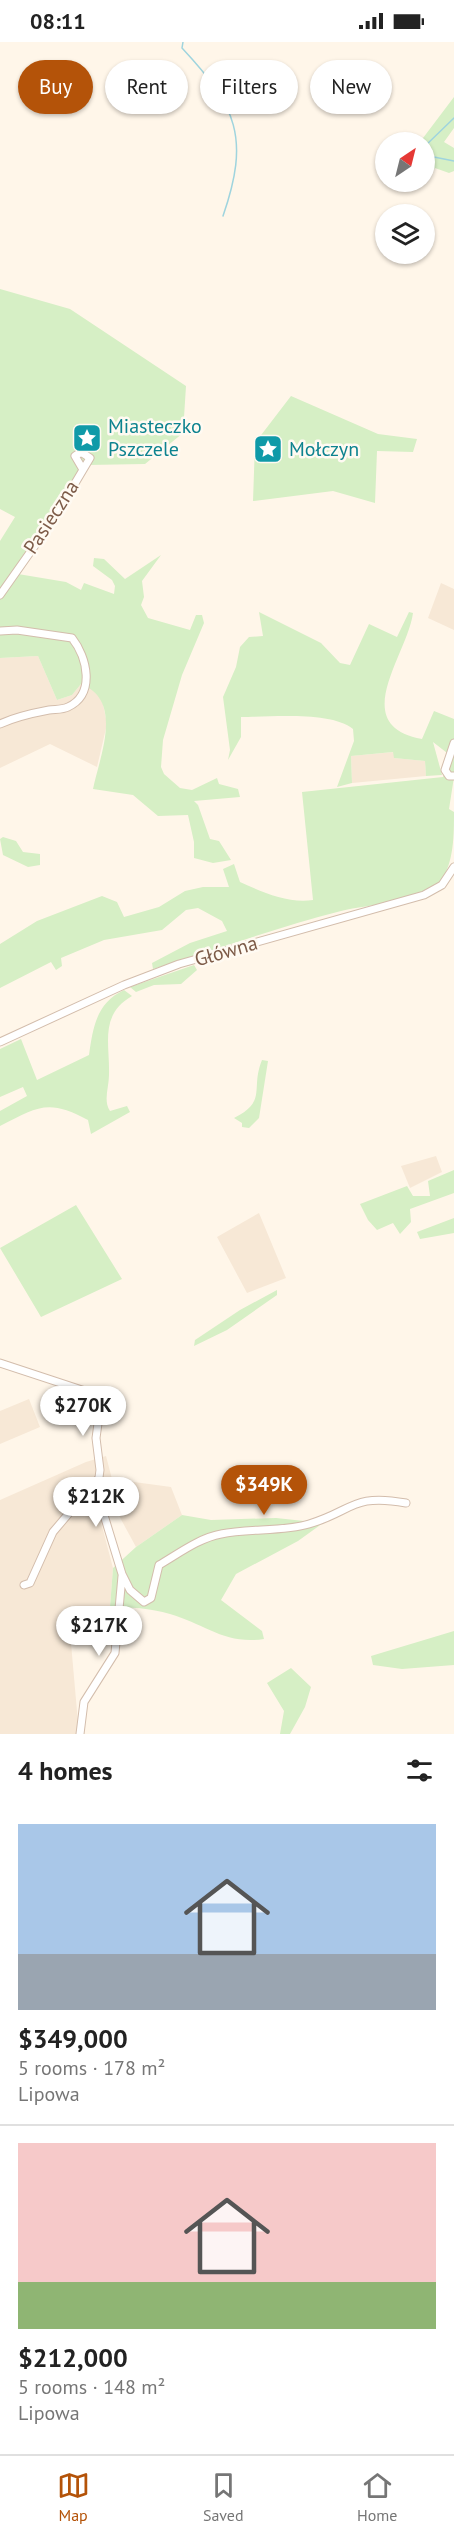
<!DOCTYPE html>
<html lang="en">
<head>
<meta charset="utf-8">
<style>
  body { margin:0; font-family:"PT Sans",sans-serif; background:#f6f6f6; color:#222; height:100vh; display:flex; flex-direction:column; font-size:22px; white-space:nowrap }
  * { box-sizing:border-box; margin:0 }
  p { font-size:20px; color:#767676 }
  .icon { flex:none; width:33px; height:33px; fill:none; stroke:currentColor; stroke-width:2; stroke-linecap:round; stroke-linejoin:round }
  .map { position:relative; height:1692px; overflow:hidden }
  .panel { display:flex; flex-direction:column; background:#fff; flex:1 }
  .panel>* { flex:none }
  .guide { position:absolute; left:18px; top:18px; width:418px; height:54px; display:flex; gap:12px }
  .needle { width:39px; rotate:35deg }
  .tools { position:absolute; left:375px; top:90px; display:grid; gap:12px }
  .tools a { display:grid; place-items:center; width:60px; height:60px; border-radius:50%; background:#fff; box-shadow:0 2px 4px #0004; font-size:30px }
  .price { position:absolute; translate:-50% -51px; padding:0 14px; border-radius:21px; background:#fff; color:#222; font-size:20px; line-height:39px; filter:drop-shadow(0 2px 3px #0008) }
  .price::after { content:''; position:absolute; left:50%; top:36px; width:18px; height:14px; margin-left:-9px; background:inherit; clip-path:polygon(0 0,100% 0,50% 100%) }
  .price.on { background:#b45309; color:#fff }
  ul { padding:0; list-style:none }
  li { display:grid; align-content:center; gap:12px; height:318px; padding:0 18px }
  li+li { border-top:2px solid #e0e0e0 }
  li span { display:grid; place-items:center; height:186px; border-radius:0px; color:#555 }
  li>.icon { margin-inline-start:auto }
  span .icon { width:108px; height:108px; fill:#fffc; stroke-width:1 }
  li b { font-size:26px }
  h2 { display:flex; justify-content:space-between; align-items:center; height:72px; padding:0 18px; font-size:26px }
  .pill { padding:0 21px; border-radius:27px; background:#fff; box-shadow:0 2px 4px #0004; font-size:21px; line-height:54px }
  .pill.on { background:#b45309; color:#fff }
  .status { display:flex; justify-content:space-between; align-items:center; height:42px; padding:0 30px; background:#fff; direction:ltr }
  .status svg { height:16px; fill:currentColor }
  .menu { display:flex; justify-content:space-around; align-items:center; height:84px; border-top:2px solid #e0e0e0; background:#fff; font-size:16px; color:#767676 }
  .menu a { display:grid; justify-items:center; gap:3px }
  .menu .on { color:#b45309 }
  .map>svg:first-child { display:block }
  .residential { fill:#f7e8d6 }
  .green { fill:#d6efc5 }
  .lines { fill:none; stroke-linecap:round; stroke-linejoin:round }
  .stream { stroke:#9fd4de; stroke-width:1.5 }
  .minor-casing { stroke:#d3bdac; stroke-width:9 }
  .minor { stroke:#fff; stroke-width:7 }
  .labels { text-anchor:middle; stroke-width:5; stroke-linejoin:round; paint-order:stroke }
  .culture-label { font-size:20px; fill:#0d838f; stroke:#fffaf2; text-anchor:start }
  .street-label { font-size:20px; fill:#7d5b48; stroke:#fffaf2 }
</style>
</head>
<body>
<div class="status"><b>08:11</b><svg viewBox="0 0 49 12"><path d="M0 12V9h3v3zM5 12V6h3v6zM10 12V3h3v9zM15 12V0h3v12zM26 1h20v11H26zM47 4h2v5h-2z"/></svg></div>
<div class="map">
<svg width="454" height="1692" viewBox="0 0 454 1692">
  <rect width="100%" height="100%" fill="#fff6e9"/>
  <path class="residential" d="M 441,541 L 454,547 L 454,588 L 428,576 Z
    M 38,614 L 57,658 L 72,653 L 81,642 L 94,647 L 102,657 L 107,682 L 97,725 L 50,702 L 0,726 L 0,616 Z
    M 394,710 L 394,716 L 425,719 L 426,734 L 352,741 L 351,714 Z
    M 436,1114 L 442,1130 L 410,1146 L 401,1124 Z
    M 259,1171 L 286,1236 L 247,1251 L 217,1195 Z
    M 29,1357 L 40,1385 L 0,1402 L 0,1369 Z
    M 106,1414 L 112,1437 L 171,1445 L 182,1473 L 136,1505 L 111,1459 L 97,1465 L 113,1526 L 110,1565 L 68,1567 L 79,1692 L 0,1692 L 0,1458 L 86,1420 Z"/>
  <path class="green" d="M 454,55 L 454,86 L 444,100 L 454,106 L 454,129 L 449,131 L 435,126 L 425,138 L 424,100 L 420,100 Z
    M 0,247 L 70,267 L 186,344 L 183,391 L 145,422 L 87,423 L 18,532 L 66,540 L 81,548 L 84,541 L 114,552 L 115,544 L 112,538 L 93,524 L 94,516 L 104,517 L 125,537 L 161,513 L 142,539 L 144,555 L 141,563 L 148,576 L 190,588 L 196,573 L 202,573 L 204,581 L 182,633 L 163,698 L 161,725 L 164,732 L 180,746 L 192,748 L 217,736 L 219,742 L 238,747 L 240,755 L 194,759 L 198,763 L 210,797 L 219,799 L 231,818 L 213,821 L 194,816 L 194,800 L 188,773 L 158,774 L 133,753 L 93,747 C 100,713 124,659 81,642 L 72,653 L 57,658 L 38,614 L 0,616 L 0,499 L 15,475 L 0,467 Z
    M 291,354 L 378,392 L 417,397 L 413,410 L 377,409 L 375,461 L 333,449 L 253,459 L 255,401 Z
    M 259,570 L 321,601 L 340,621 L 350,623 L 369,582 L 397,595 L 409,570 L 413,571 C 407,614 347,683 422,697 L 434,669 L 454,677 L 454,735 L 449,767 L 454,770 C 454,793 454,820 441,839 C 421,861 369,862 341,869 C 278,885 216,908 153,927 L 152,921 L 190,901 L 227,889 L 222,879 L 198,866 L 186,868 L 162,888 L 104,898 L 61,916 L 62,924 L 56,928 L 51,920 L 0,946 L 0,902 L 37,879 L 102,854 L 117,860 L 124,875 L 159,865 L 185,849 L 203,845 L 229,845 L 223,827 L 234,822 L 240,840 C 262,850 289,862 313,858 L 302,750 L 443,735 L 451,714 L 433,700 L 442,733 L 426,734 L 425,719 L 394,716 L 393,710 L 351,714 L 352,741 L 337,745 L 354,699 L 353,687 C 331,669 271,675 241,675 L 241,695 L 228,718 L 230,708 L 223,655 L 236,625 L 240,605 L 249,595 L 263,594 Z
    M 3,795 L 16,799 L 23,810 L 40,812 L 40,823 L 28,825 L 3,813 L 0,797 Z
    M 194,923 L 197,928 L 181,942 L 154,943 L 136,950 L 130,945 Z
    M 124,948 L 132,954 C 99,973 110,1002 109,1033 C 109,1045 103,1059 110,1069 L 127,1064 L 130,1070 L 91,1092 L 88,1078 C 48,1056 37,1065 0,1084 L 0,1069 L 27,1054 L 23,1045 L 0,1055 L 0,1007 L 21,997 L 37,1038 L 89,1013 C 93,986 96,961 124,948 Z
    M 262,1018 L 268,1019 L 259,1076 L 249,1086 L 242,1085 L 242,1081 L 234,1076 C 268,1059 250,1047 262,1018 Z
    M 454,1128 L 454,1151 L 410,1167 L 411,1180 L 400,1192 L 393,1181 L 377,1188 L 368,1178 L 360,1162 L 407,1144 L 413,1154 L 430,1154 L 428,1139 Z
    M 76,1163 L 122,1237 L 41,1275 L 0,1206 Z
    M 454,1176 L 454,1191 L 420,1197 L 417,1190 Z
    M 277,1248 L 277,1253 L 227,1288 L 194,1304 L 195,1298 L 240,1268 Z
    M 182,1473 L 211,1478 L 276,1476 L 323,1481 L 298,1499 L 236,1532 L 221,1558 L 262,1589 L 264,1597 C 225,1603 205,1582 170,1572 C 150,1566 130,1565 110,1565 L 113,1526 L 136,1505 Z
    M 454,1589 L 454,1623 L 402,1627 L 373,1623 L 371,1614 Z
    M 291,1626 L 311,1645 L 305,1665 L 290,1692 L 280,1692 L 284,1669 L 267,1641 Z"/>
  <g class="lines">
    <path class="stream" d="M 183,0 L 182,6 C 237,65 250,96 223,174
      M 424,105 L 454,76
      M 424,119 L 434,115 L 454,119"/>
    <g class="minor-casing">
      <path id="minor" d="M 0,553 L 55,475 L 90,416 L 81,410 L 75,414 L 82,426
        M 0,589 L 17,588 L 72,596 C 87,615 96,652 68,665 C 62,668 55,667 49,668 C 33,671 15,675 0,682
        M 454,701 L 445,728 L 449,734 L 454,734
        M 0,1000 L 124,943 L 179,922 L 424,853 L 442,843 L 454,825
        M 0,1321 L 85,1349 L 95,1357 L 100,1367 L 96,1396 L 100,1428 L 98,1443 L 100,1460 L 122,1532 L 130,1548 L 144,1560 L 151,1556 L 159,1523 C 178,1512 199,1496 221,1492 C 249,1486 283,1490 309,1482 C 353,1469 352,1451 406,1461
        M 24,1543 L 30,1541 L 53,1490 L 98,1437
        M 80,1692 L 84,1660 L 115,1611 L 122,1534"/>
    </g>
    <use href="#minor" class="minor"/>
  </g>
  <defs>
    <g id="sight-square" transform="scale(1.5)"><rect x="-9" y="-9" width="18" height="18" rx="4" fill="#0f9aa8" stroke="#fffaf2"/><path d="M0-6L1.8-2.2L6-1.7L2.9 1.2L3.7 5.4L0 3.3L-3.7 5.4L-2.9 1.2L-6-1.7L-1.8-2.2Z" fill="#fff"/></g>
  </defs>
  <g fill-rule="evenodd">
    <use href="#sight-square" x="87" y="396"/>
    <use href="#sight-square" x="268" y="407"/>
  </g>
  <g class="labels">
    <g class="culture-label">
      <text x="108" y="391">Miasteczko<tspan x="108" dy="23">Pszczele</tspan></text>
      <text x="289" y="414">Mołczyn</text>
    </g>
    <g class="street-label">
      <text transform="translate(51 475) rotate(-57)" y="7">Pasieczna</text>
      <text transform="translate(226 909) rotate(-16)" y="7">Główna</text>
    </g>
  </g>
</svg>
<div class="tools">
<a><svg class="needle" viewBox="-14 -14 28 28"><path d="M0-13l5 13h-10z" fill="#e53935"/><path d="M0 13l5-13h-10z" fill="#767676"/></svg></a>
<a><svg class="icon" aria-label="layers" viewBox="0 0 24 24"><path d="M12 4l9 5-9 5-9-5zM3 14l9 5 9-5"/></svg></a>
</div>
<b class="price" style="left:83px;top:1395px">$270K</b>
<b class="price on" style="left:264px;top:1474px">$349K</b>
<b class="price" style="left:96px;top:1486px">$212K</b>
<b class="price" style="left:99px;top:1615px">$217K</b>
<div class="guide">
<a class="pill on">Buy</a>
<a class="pill">Rent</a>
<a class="pill">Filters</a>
<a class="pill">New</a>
</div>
</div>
<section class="panel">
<h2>4 homes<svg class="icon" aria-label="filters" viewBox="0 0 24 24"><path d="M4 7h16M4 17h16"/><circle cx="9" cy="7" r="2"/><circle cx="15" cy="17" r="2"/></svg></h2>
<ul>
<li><span style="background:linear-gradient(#a9c7e8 70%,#9aa5b1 0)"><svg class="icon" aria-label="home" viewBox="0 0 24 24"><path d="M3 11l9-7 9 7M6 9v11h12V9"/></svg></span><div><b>$349,000</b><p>5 rooms · 178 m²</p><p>Lipowa</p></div></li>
<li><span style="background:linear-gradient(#f6c9c9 75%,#8fb573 0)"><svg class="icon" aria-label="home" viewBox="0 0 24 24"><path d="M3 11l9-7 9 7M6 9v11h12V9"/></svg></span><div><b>$212,000</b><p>5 rooms · 148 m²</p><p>Lipowa</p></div></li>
</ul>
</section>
<nav class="menu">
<a class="on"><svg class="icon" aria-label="map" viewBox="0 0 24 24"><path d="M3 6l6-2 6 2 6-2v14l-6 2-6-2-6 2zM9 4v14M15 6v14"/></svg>Map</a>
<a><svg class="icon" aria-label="saved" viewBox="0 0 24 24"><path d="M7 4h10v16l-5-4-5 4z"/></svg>Saved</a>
<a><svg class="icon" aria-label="home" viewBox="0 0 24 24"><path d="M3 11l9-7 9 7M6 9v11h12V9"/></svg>Home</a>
</nav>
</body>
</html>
